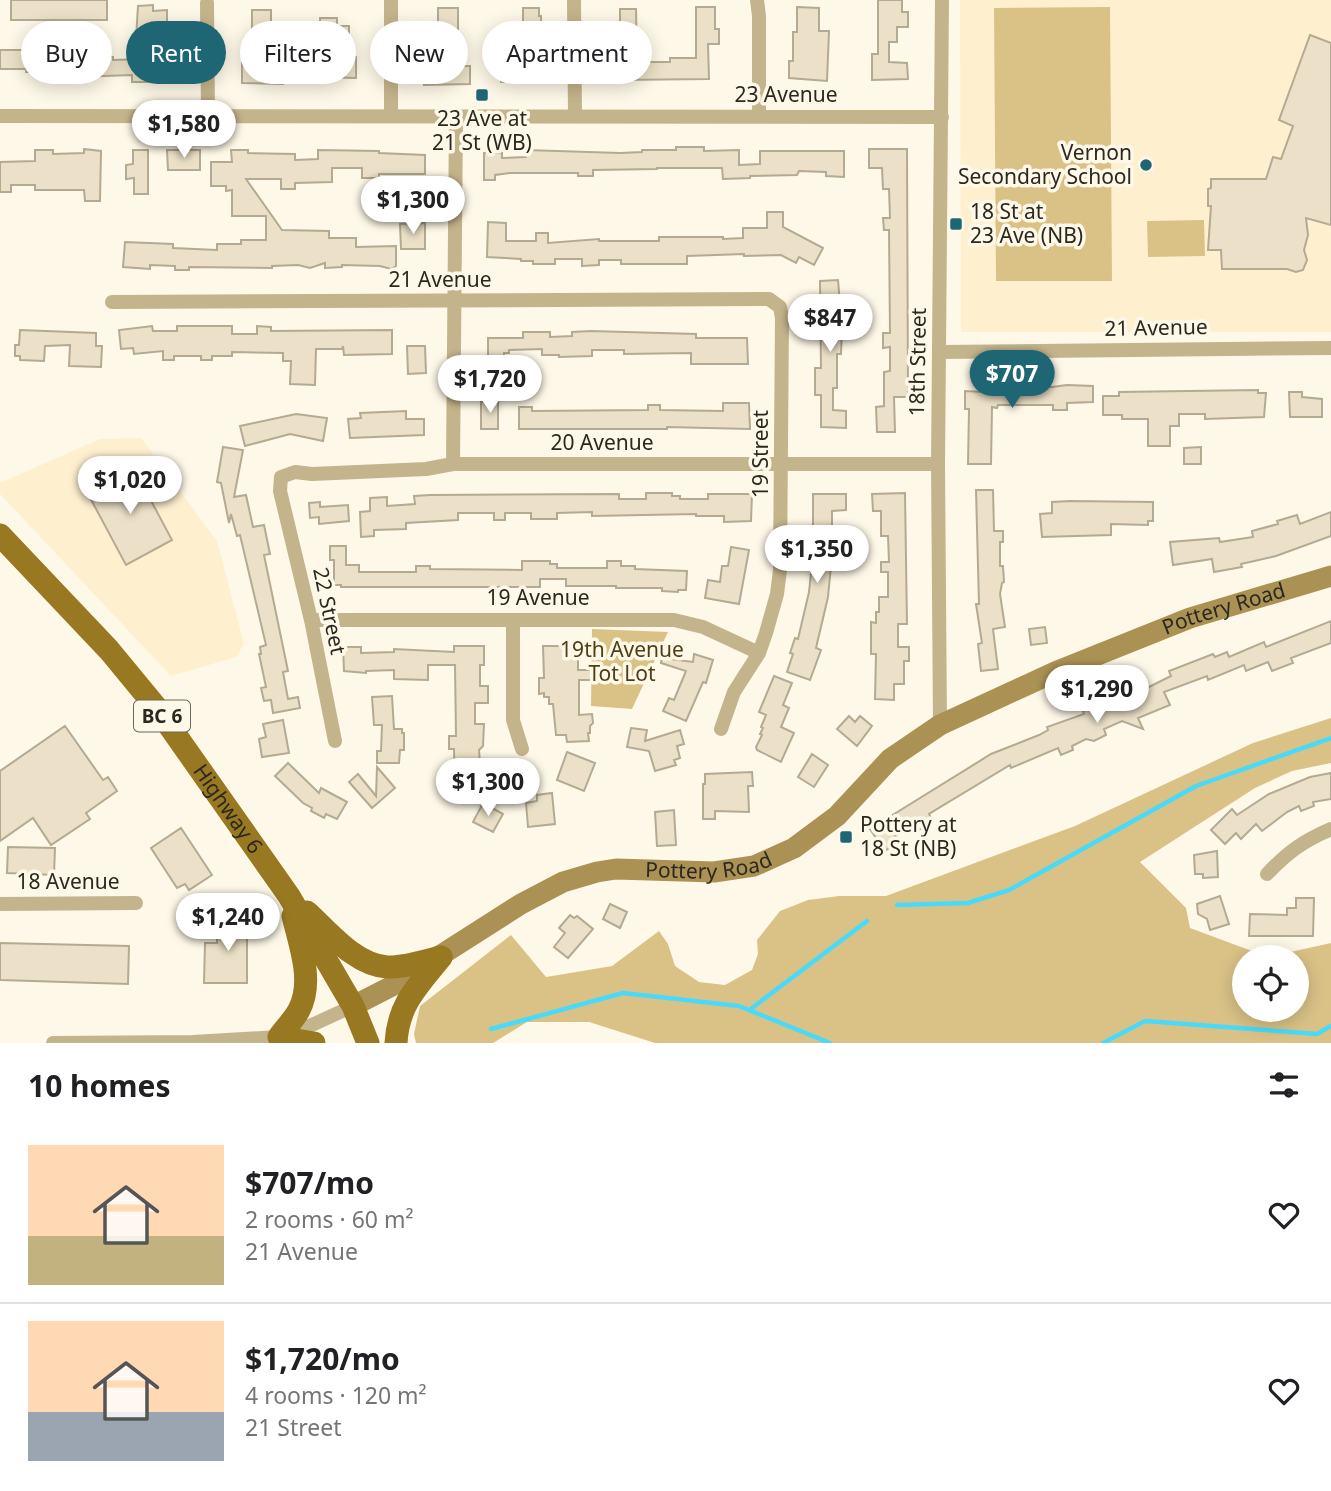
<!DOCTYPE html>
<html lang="en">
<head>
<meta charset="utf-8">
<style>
  body { margin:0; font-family:"Noto Sans",sans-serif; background:#f6f6f6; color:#202124; height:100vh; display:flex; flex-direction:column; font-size:26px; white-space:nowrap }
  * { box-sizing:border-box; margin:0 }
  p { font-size:23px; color:#757577 }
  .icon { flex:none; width:38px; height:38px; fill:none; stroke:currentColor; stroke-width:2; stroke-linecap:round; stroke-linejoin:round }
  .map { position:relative; height:1043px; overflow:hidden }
  .sheet { display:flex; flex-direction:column; background:#fff; flex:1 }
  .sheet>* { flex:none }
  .top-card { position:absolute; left:21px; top:21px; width:700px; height:63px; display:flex; gap:14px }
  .fabs { position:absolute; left:1232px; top:945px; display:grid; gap:14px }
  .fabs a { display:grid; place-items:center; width:77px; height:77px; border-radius:50%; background:#fff; box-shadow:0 4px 18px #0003; font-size:35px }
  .price { position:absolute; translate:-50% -60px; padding:0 16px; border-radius:24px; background:#fff; color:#222; font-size:23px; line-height:46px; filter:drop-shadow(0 2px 4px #0008) }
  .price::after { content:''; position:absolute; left:50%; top:42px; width:21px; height:16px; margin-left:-10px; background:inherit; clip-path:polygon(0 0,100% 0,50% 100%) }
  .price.on { background:#1f6675; color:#fff }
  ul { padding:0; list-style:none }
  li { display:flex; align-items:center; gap:21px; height:175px; padding:0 28px }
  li+li { border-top:2px solid #e0e0e0 }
  li span { display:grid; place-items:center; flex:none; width:196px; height:140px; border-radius:0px; color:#555 }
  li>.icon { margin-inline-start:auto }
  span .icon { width:84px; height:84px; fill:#fffc; stroke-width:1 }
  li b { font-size:30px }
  h2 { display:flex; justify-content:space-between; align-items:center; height:84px; padding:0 28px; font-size:30px }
  .pill { padding:0 24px; border-radius:32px; background:#fff; box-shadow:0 4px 18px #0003; font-size:24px; line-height:63px }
  .pill.on { background:#1f6675; color:#fff }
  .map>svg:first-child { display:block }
  .built { fill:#fef0cf }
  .green { fill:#dac287; fill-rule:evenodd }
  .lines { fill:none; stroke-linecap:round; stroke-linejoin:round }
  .stream { stroke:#49daf9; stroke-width:4.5 }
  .building { fill:#ece1c8; stroke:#b4aa91; stroke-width:2 }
  .street { stroke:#c4b48c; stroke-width:14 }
  .secondary { stroke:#ab9254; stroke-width:21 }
  .primary { stroke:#987922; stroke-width:23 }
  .poi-dot { fill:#1f6675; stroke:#fef8e8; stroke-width:2.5 }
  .labels { text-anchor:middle; stroke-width:7; stroke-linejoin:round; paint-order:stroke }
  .shield { fill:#fef8e8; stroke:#6b665b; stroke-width:2 }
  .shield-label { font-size:19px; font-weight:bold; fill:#2c281f }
  .street-label { font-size:21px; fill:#2c281f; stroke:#fef8e8 }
  .poi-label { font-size:21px; fill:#2c281f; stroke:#fef8e8; text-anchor:start }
  .park-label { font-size:21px; fill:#4e3e13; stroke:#fef8e8 }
</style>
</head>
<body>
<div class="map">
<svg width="1331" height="1043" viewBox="0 0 1331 1043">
  <rect width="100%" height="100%" fill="#fef8e8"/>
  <path class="built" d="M 960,0 L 1331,0 L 1331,332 L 961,332 Z
    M 141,438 L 217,541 L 244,644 L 236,657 L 171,676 L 0,494 L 0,483 L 100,439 Z"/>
  <path class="green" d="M 1110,7 L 1112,281 L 996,281 L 994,8 Z
    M 1204,220 L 1205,256 L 1148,257 L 1147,221 Z
    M 592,629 L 668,632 L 632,709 L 591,706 Z
    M 1331,718 L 1331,763 L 1292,771 L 1255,788 L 1140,862 L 1186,908 L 1190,928 L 1268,957 L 1331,943 L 1331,1043 L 655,1043 L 589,1022 L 527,1022 L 493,1043 L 416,1043 L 414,1034 L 420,1006 L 511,935 L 546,977 L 612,966 L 659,931 L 668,944 L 675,966 L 699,982 L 725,985 L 752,970 L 758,954 L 757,940 L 780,911 L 808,900 L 839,896 L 886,896 L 1075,826 L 1253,743 ZM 1244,957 L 1297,957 L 1297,1010 L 1244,1010 Z"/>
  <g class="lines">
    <path class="stream" d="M 897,905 L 968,903 L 1009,890 L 1196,786 L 1331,738
      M 752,1008 L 867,921
      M 491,1029 L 623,993 L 739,1006 L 830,1043
      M 1103,1043 L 1145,1021 L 1317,1034 L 1331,1026"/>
  </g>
  <path class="building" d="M 11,0 L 107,0 L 107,20 L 11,20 Z
    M 878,0 L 902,0 L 902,12 L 908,12 L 908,27 L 897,27 L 897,42 L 889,42 L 889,62 L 907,63 L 908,79 L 872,80 L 872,54 L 878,54 Z
    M 153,5 L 153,11 L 167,10 L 167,30 L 153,30 L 153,39 L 136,39 L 138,6 Z
    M 696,7 L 715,7 L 715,29 L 719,29 L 719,44 L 708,44 L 709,79 L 615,80 L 615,62 L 620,62 L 620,9 L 636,9 L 637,62 L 670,62 L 670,58 L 696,58 Z
    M 797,7 L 819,8 L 819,31 L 829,31 L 827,81 L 789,78 L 789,61 L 793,61 L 793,32 L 797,32 Z
    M 438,8 L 458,8 L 458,45 L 451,45 L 451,66 L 470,66 L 470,84 L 424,85 L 424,58 L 438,58 Z
    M 523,8 L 539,8 L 539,16 L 541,16 L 542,81 L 501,82 L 500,63 L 528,63 L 527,39 L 523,39 Z
    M 252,10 L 271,10 L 271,38 L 285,24 L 293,33 L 264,63 L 283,63 L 283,84 L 242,83 L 242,63 L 252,63 Z
    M 320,18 L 337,18 L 337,26 L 349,26 L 349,57 L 356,57 L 356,78 L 314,77 L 314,57 L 320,57 Z
    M 1310,35 L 1331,43 L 1331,225 L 1306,218 L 1308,235 L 1304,250 L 1307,260 L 1303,270 L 1296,272 L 1287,269 L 1222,269 L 1221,250 L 1208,250 L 1211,206 L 1208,206 L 1208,189 L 1211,188 L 1211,179 L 1266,179 L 1273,157 L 1281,159 L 1293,126 L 1279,120 Z
    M 0,50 L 64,50 L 64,55 L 98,54 L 98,57 L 113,57 L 113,60 L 176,58 L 176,67 L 188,67 L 188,82 L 132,82 L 132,75 L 47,78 L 47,75 L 34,75 L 34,72 L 26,72 L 26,69 L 0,69 Z
    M 676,147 L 704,147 L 704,151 L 739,150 L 739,165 L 760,164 L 760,151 L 844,151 L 844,177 L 826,176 L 826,172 L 799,171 L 797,175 L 750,176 L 750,178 L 723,179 L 722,168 L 657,168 L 657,169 L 593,170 L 593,176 L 578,176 L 578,173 L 510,173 L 495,175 L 495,180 L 484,180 L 484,153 L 502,153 L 502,158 L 526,157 L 526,150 L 620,153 L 642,152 L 642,150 L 676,150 Z
    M 84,149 L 101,151 L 100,201 L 85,201 L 84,190 L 35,190 L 35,185 L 11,185 L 11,192 L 0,192 L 0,162 L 35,161 L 35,150 L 53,150 L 53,154 L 84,153 Z
    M 869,149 L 907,149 L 908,397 L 894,397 L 895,432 L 877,432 L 876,407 L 884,406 L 884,372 L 890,371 L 890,347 L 883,348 L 883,333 L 890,333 L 889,230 L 884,230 L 883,218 L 890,218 L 889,189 L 883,189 L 882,168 L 869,168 Z
    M 133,150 L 148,150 L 148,194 L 134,194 L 134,178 L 126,179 L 126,165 L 133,164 Z
    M 167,150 L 200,150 L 200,170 L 168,170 Z
    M 231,150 L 248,150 L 248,153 L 295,154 L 295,160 L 318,159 L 318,150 L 379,151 L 379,153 L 425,155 L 425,174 L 379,174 L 379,178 L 362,178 L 362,168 L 332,168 L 332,182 L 295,183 L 295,189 L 281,189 L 281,179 L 246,179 L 282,230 L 329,231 L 329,238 L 356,238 L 356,247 L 396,246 L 396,266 L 391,269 L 380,266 L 342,265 L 342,267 L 325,268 L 325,263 L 310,268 L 298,265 L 272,266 L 272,268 L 189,267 L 189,270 L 175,270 L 175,266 L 150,265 L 150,269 L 123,267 L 125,242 L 173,244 L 173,248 L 217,250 L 217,244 L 241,244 L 241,240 L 266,240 L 266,216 L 232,216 L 232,190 L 226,191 L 226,186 L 211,186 L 211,162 L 232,162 Z
    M 767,212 L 783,212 L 783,227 L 823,248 L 814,265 L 799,257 L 796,263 L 781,255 L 744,256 L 744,254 L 687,256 L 687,264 L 621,264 L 621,260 L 599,260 L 599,265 L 582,266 L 582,259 L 555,259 L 555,264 L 533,264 L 533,261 L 521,261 L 521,259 L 487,257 L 488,222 L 506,223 L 506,241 L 536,241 L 536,233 L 548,233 L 548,243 L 599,239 L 599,241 L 659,241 L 659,237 L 723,237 L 723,239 L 743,238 L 743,228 L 767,228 Z
    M 425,223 L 425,249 L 401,249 L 400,224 Z
    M 838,280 L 842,327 L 841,354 L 837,354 L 837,388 L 833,388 L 833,410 L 846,411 L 846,428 L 821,427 L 821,395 L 815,395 L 815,368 L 821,368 L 820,281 Z
    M 152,326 L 153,331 L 177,331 L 177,326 L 232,326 L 232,334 L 257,334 L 257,326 L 271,327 L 271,331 L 392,330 L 392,354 L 344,355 L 343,346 L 342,349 L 316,349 L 315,385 L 290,384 L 291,361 L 283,361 L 283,353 L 232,352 L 232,356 L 212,356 L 212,360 L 201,360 L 201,356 L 174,356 L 174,360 L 163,360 L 163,351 L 134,354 L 133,348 L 121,349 L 119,330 Z
    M 20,330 L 96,333 L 96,346 L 102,346 L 101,367 L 69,366 L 70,345 L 45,346 L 44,361 L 20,360 L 20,356 L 15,356 L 15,345 L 19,345 Z
    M 591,331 L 696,334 L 696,338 L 747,338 L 748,364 L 691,364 L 691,353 L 624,354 L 624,350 L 592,350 L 592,356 L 559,357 L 559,355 L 542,355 L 542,349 L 509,350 L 509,353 L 504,353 L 504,365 L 488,365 L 488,338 L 523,338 L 523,332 L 550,332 L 550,337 L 572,336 L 572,332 Z
    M 407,346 L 425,346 L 426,373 L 408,374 Z
    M 1067,385 L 1093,386 L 1093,402 L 1067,403 L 1067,410 L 1053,410 L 1053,405 L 998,405 L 997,408 L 992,407 L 991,464 L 968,464 L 969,409 L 965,409 L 965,391 L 982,392 L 983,387 L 1052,387 Z
    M 1258,390 L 1258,393 L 1266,393 L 1264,417 L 1205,419 L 1205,414 L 1179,414 L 1179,426 L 1170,426 L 1170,446 L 1148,446 L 1148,419 L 1122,419 L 1122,415 L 1103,415 L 1103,396 L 1119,396 L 1119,392 Z
    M 1289,392 L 1302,392 L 1302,397 L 1322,399 L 1322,417 L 1290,417 Z
    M 498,401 L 498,429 L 481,429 L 481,402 Z
    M 723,403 L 749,403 L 750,429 L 667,427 L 667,429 L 519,429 L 519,407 L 532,407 L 532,411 L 648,410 L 648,405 L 660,405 L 660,410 L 723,411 Z
    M 406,411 L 406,419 L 424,419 L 424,435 L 350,438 L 348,419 L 361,418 L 360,413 Z
    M 296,414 L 327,418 L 323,441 L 290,434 L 245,446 L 240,426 Z
    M 223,447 L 243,450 L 234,497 L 246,495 L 253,527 L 264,525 L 270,554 L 264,555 L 288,671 L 283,672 L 288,699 L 298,697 L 300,708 L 273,713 L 271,700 L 264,701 L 261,688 L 266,687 L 259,654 L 261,654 L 260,647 L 266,645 L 240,535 L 237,536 L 231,514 L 229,523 L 221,483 L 217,482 Z
    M 1201,447 L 1201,464 L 1184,464 L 1184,448 Z
    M 133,467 L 172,540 L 126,565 L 87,492 Z
    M 976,490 L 993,490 L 994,531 L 1003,531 L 1003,542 L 1000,542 L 1000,566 L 1003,566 L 1004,582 L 1002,583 L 1000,594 L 1005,627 L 993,629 L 998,669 L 981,671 L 978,644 L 982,643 L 976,604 L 979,604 Z
    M 646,493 L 672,493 L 672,496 L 680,496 L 680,499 L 708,499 L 708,494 L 752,494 L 751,521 L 724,522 L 724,516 L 696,516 L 696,514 L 592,516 L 592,512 L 557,513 L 557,519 L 531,519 L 531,513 L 505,513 L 505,520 L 494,520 L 494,513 L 458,513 L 458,520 L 406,523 L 406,529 L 374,530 L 374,536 L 361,537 L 360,512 L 370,511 L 370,498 L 387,497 L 387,506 L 415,504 L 414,496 L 430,495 L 619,494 L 619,499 L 646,499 Z
    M 905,493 L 907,624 L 898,624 L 898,647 L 909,647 L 909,661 L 904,661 L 904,684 L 894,684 L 894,700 L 875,699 L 876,654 L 871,654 L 871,622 L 876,623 L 876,612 L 879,612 L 879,597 L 888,597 L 888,572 L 881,572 L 881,562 L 889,562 L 888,536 L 881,536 L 881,511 L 873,511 L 872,494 Z
    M 813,494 L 846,494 L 846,510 L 832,511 L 832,555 L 828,597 L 816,648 L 821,650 L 810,680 L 787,672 L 793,654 L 790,653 L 795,638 L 798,639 L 809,592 L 813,554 Z
    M 1070,501 L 1153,502 L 1153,521 L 1148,521 L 1148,525 L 1111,524 L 1111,535 L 1042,537 L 1040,514 L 1052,513 L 1052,502 Z
    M 320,502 L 320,507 L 348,505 L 349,521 L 319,524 L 319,517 L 310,518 L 309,503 Z
    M 1331,512 L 1331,536 L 1276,556 L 1241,564 L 1242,567 L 1214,572 L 1212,559 L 1173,565 L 1170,542 L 1219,538 L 1220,542 L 1253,537 L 1252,531 L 1278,524 L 1277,521 L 1297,515 L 1300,524 Z
    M 330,546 L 346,546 L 346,565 L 359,565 L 359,572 L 416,572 L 416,566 L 430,566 L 430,569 L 522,570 L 522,561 L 550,561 L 550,564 L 557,564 L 557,568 L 607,568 L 607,561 L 621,561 L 621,566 L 635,566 L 635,569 L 687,571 L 686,590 L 678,590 L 678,592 L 662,591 L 662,588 L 616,588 L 616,586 L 566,586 L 566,579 L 540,579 L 540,587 L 341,587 L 341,585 L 334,585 L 334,560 L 330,560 Z
    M 731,547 L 749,550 L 739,604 L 705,598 L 708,580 L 720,582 L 722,566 L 728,566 Z
    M 1331,621 L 1331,643 L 1291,658 L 1293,663 L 1272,671 L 1268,662 L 1246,671 L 1244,665 L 1208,680 L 1207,676 L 1164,692 L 1170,705 L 1138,718 L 1143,729 L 1122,721 L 1104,729 L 1106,735 L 1094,741 L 1086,739 L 1072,746 L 1073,750 L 1061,755 L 1058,748 L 1011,768 L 1010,765 L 929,814 L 933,822 L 917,831 L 913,824 L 895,836 L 898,841 L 885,851 L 870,829 L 991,754 L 1039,735 L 1048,730 L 1047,727 L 1084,714 L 1083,711 L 1094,707 L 1095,710 L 1125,694 L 1130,695 L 1147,688 L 1171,676 L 1169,671 L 1213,654 L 1215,657 L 1227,652 L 1229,657 L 1264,642 L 1266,647 Z
    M 1045,627 L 1047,643 L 1031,645 L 1029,629 Z
    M 454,646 L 484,646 L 484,665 L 480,665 L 480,686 L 488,686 L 488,703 L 475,703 L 475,724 L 484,724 L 483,746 L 479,750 L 481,777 L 476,782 L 476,788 L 455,789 L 454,749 L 449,749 L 449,736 L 456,736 L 455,665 L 428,665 L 428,680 L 394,679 L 394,670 L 366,671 L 366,673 L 344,671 L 343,647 L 361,647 L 361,653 L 394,652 L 394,649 L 454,652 Z
    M 543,646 L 578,646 L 578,670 L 603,670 L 603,680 L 579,680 L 579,715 L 592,714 L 593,723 L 590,726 L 590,733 L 588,733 L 589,741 L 567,742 L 566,735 L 556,735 L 553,704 L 549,704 L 549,697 L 544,697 L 544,693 L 539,694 L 539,678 L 544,678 Z
    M 694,654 L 713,660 L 706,683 L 703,682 L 686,721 L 663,711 L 669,698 L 674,700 L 686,671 L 661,663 L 662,658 L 693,662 Z
    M 774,676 L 792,683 L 783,705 L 789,708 L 781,727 L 794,733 L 781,762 L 757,750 L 756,747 L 762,735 L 760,734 L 763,728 L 761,727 L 766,715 L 759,712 Z
    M 392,696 L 394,729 L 402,729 L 402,733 L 404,733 L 404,750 L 400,750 L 399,763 L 377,763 L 377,751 L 381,751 L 382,725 L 374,725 L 372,697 Z
    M 849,716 L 855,722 L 860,716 L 872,726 L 857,746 L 837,729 Z
    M 283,720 L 289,753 L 262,757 L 259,739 L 266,737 L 263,724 Z
    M 65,726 L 103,780 L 108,777 L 117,791 L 86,813 L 90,819 L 51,845 L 33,818 L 0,841 L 0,771 Z
    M 631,728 L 647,730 L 645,741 L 680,730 L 684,744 L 677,746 L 680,758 L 674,760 L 676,765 L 655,771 L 649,751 L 627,747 Z
    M 567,752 L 595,763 L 584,791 L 557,780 Z
    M 812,754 L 828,765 L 814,787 L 798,777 Z
    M 288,763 L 319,793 L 321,788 L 347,802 L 337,819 L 326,814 L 324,818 L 311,811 L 312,808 L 303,803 L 275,776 Z
    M 377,767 L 395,788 L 372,808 L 349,782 L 358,774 L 376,796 Z
    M 752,772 L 753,786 L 748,786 L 749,812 L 715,811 L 715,819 L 703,819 L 703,784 L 705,784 L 705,774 Z
    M 1331,773 L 1331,799 L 1313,802 L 1314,806 L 1301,811 L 1299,806 L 1287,812 L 1262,831 L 1256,824 L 1241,839 L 1236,833 L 1225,844 L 1211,830 L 1232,809 L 1237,815 L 1269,794 L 1310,777 Z
    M 552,793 L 555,824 L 528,827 L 526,803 L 537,801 L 537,795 Z
    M 483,803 L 503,814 L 493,832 L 473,822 Z
    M 674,810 L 676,845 L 657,846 L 655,812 Z
    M 181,828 L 212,875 L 189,890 L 185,884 L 177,888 L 151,848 Z
    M 8,847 L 55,848 L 54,875 L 7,873 Z
    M 1217,851 L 1218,877 L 1203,878 L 1203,874 L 1195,874 L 1194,855 Z
    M 1220,896 L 1229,924 L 1210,930 L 1207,919 L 1198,914 L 1197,904 Z
    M 1296,898 L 1314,898 L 1313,936 L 1249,936 L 1250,914 L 1287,915 L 1287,908 L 1296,908 Z
    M 610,904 L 627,912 L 620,928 L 603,919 Z
    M 570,915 L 574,918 L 577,916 L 593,929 L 568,958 L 554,947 L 565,933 L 559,928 Z
    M 217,917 L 247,917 L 247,983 L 204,983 L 205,943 L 217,943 Z
    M 0,943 L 129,946 L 128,984 L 0,980 Z"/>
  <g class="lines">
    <path class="street" d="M 391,0 L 391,116
      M 574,0 L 575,116
      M 757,0 L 759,16 L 759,116
      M 207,3 L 208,116
      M 0,116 L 942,117
      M 112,302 L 769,299 L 780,307 L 782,318 L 780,570 L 777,594 L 766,633 L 759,653 L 734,692 L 721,729
      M 940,352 L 1331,348
      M 453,464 L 456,116
      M 311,620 L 674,620 L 703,627 L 759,653
      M 513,620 L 513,720 L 522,749
      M 940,725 L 938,464 L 942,0
      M 335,741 L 311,620 L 280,491 L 281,477 L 295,472 L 312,474 L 426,469 L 453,464 L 938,464
      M 1267,874 C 1288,852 1303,841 1331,829
      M 0,904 L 136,903
      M 53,1043 L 193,1042 L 279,1037 L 314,1024 L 353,1006"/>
    <path class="secondary" id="s1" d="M 353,1006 L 394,985 L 521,904 L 563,882 L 597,872 L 616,869 L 714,872 L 754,866 L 794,848 L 837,816 L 890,759 L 940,725 L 1055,672 L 1190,618 L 1331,576"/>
    <g class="primary">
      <path id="s2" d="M 0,535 L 109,650 L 156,707 L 289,896 L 353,1006 L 368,1043"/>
      <path d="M 307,912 C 329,932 355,965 387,967 C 404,968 424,961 441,957"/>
      <path d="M 293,916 C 300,945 314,982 299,1010 C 294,1020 285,1028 279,1037 L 314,1043"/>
      <path d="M 396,1043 C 398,1004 418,986 441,957"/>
    </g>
  </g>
  <g class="poi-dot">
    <rect x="475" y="88" width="14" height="14" rx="3.5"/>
    <circle cx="1146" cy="165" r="7"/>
    <rect x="949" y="217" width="14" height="14" rx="3.5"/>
    <rect x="839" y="830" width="14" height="14" rx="3.5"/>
  </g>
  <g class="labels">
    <rect class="shield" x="134" y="700.5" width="56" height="31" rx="5"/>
    <g class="shield-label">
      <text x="162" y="723">BC 6</text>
    </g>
    <g class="street-label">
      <text x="786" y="102">23 Avenue</text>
      <text x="440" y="287">21 Avenue</text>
      <text transform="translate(1156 328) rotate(-1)" y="7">21 Avenue</text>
      <text transform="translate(918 362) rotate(-89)" y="7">18th Street</text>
      <text x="602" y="450">20 Avenue</text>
      <text transform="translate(761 454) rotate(-90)" y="7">19 Street</text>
      <text x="538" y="605">19 Avenue</text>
      <text dy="7" stroke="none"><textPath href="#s1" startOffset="980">Pottery Road</textPath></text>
      <text transform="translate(329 611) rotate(78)" y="7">22 Street</text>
      <text dy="7" stroke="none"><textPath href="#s2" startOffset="357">Highway 6</textPath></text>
      <text dy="7" stroke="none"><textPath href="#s1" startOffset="392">Pottery Road</textPath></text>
      <text x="68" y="889">18 Avenue</text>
    </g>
    <g class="poi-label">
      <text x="482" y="126" text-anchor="middle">23 Ave at<tspan x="482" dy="24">21 St (WB)</tspan></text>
      <text x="1132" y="160" text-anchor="end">Vernon<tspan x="1132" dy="24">Secondary School</tspan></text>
      <text x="970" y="219">18 St at<tspan x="970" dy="24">23 Ave (NB)</tspan></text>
      <text x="860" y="832">Pottery at<tspan x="860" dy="24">18 St (NB)</tspan></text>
    </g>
    <g class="park-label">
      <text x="622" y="657">19th Avenue<tspan x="622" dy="24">Tot Lot</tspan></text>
    </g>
  </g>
</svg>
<div class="fabs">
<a><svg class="icon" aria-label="locate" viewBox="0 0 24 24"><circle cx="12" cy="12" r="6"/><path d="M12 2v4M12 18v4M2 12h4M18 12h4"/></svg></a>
</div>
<b class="price" style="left:184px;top:160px">$1,580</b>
<b class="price" style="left:413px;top:236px">$1,300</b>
<b class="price" style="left:830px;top:354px">$847</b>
<b class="price on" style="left:1012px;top:410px">$707</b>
<b class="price" style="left:490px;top:415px">$1,720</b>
<b class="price" style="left:130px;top:516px">$1,020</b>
<b class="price" style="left:817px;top:585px">$1,350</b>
<b class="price" style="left:1097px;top:725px">$1,290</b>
<b class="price" style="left:488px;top:818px">$1,300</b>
<b class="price" style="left:228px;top:953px">$1,240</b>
<div class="top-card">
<a class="pill">Buy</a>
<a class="pill on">Rent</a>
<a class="pill">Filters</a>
<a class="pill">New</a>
<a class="pill">Apartment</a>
</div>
</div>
<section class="sheet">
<h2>10 homes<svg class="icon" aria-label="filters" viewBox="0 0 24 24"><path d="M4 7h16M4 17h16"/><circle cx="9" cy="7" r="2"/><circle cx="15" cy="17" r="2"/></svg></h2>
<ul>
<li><span style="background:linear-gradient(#ffd9b3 65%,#c2b280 0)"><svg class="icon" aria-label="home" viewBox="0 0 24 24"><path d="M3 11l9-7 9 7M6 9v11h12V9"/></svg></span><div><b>$707/mo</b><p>2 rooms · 60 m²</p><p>21 Avenue</p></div><svg class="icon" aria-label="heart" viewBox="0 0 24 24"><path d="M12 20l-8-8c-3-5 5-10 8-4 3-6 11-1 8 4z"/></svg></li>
<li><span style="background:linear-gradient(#ffd9b3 65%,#9aa5b1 0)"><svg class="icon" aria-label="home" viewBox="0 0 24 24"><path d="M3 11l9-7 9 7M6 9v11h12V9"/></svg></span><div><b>$1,720/mo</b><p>4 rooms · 120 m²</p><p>21 Street</p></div><svg class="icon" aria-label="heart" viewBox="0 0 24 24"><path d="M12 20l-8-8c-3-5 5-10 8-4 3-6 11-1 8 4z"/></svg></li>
</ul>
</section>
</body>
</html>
